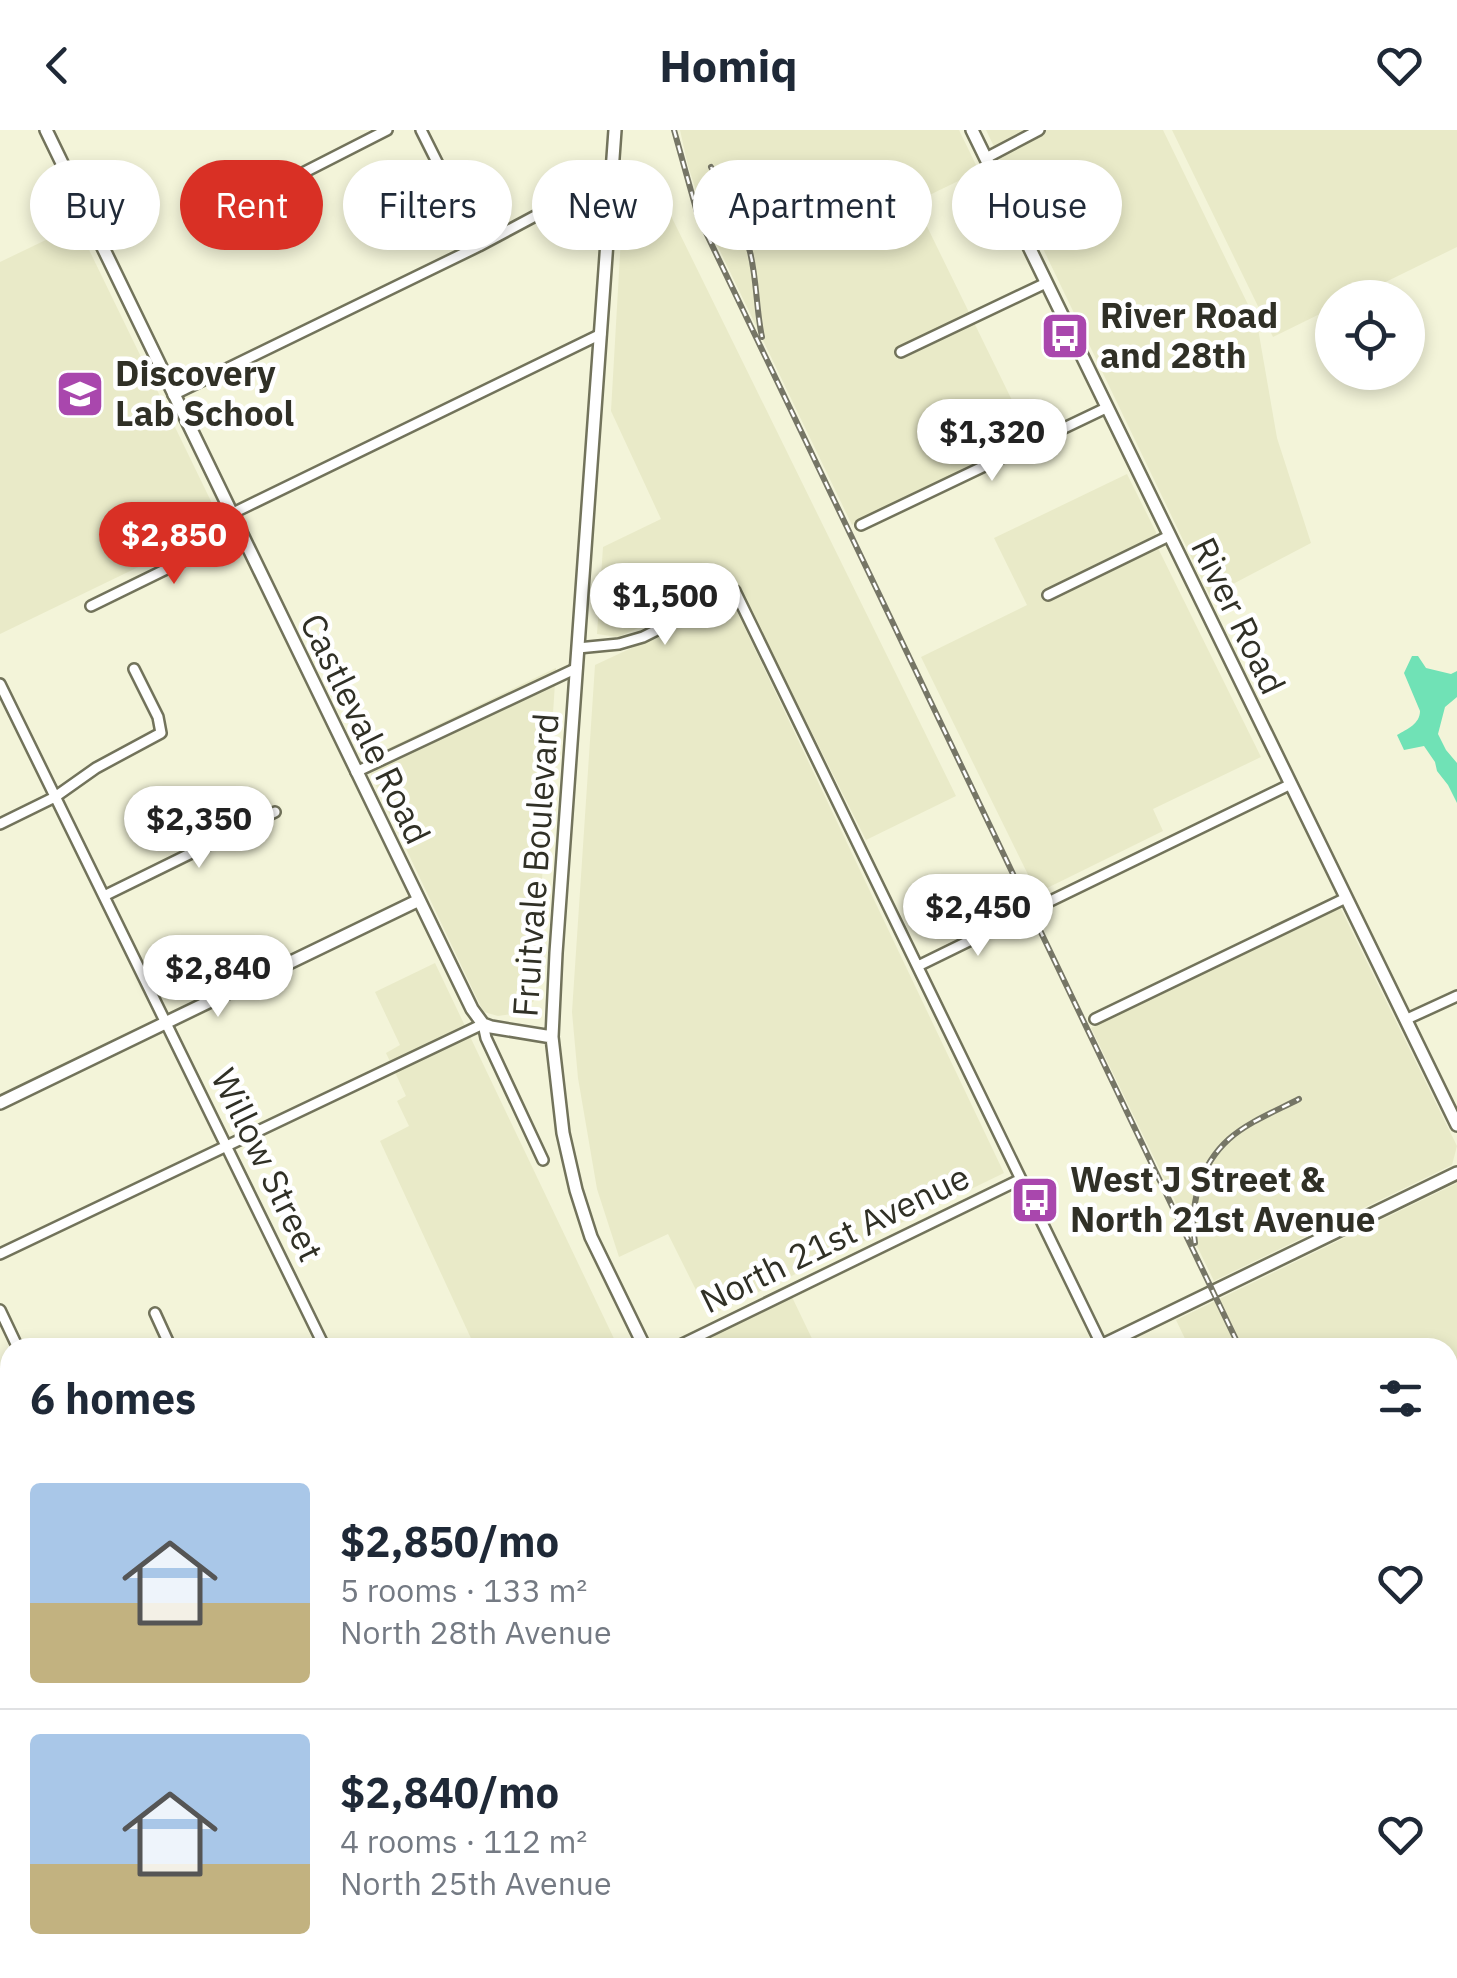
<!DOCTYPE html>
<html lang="en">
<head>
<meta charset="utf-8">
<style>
  body { margin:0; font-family:"IBM Plex Sans",sans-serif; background:#f2f2f3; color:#1f2937; height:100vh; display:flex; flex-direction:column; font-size:38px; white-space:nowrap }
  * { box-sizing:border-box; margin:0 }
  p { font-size:32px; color:#747a83 }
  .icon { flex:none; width:55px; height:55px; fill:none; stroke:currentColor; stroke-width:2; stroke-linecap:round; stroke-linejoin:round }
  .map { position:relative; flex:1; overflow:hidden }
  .panel { position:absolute; left:0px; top:1208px; width:1458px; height:642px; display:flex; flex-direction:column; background:#fff; border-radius:30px 30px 0 0; box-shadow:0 5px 15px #0003 }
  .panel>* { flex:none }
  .banner { position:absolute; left:30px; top:30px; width:1398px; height:90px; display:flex; gap:20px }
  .buttons { position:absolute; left:1315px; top:150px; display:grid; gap:20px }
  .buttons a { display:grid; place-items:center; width:110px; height:110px; border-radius:50%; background:#fff; box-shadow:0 5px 15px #0003; font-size:50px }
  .price { position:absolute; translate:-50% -85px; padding:0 22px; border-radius:35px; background:#fff; color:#222; font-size:32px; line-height:65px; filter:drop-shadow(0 2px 5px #0008) }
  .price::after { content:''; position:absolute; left:50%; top:60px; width:30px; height:22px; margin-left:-15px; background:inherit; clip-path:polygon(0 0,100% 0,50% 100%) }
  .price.on { background:#d93025; color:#fff }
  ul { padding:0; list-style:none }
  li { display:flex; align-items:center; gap:30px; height:250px; padding:0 30px }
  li+li { border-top:2px solid #e0e1e3 }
  li span { display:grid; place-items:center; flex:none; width:280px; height:200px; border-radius:10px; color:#555 }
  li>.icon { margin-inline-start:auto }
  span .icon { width:120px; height:120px; fill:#fffc; stroke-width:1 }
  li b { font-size:42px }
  h2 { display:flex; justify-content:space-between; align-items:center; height:120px; padding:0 30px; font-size:42px }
  .chip { padding:0 35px; border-radius:45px; background:#fff; box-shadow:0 5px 15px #0003; font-size:35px; line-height:90px }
  .chip.on { background:#d93025; color:#fff }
  header { display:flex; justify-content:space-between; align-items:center; height:130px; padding:0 30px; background:#fff; font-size:45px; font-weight:800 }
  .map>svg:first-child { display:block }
  .built { fill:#e9eac8 }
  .water { fill:#70e2b6 }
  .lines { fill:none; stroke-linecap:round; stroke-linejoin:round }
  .street-casing { stroke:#72735b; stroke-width:14 }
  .secondary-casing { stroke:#72735b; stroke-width:16 }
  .primary-casing { stroke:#72735b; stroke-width:18 }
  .street { stroke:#fff; stroke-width:9 }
  .secondary { stroke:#fff; stroke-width:11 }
  .primary { stroke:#fff; stroke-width:12 }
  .rail-casing { stroke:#767666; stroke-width:6 }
  .rail { stroke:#fff; stroke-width:2.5; stroke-dasharray:8; stroke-linecap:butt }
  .labels { text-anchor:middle; stroke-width:9; stroke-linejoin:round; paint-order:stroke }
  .poi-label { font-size:35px; font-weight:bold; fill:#303026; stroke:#fff; text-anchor:start }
  .street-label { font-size:35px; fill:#303026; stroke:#fff }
</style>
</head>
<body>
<header><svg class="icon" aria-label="back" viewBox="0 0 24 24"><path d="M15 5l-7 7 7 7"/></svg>Homiq<svg class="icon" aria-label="heart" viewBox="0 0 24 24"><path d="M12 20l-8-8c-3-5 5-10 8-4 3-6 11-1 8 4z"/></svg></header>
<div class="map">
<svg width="1457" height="1848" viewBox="0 0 1457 1848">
  <rect width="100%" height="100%" fill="#f3f4d9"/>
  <path class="built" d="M 680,0 L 959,0 L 979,41 L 915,72 L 1030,307 L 852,395 L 707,94 L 688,36 Z
    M 986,0 L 1163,0 L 1257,193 L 1277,308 L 1311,413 L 1210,466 Z
    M 1172,0 L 1457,0 L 1457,117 L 1355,167 L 1332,168 L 1332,178 L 1273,207 Z
    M 646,35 L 956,666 L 866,710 L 737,454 L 618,507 L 597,504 L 603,417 L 661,389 L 611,281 L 625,38 Z
    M 77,95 L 223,396 L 0,504 L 0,132 Z
    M 1127,344 L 1156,402 L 1155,412 L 1261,627 L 1153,679 L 1163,701 L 1037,763 L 921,527 L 1027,475 L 994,408 Z
    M 732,471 L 1004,1043 L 709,1186 L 668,1104 L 619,1127 L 597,1059 L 578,948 L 572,882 L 595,535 Z
    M 556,538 L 534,871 L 518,883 L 498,886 L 484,882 L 480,875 L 364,630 Z
    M 1340,777 L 1457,1016 L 1452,1035 L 1214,1151 L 1091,898 Z
    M 435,833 L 618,1217 L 475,1217 L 380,1011 L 409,996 L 397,971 L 406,966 L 386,923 L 400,915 L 375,862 Z
    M 1457,1053 L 1457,1642 L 1448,1647 L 1448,1218 L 1189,1217 L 1176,1190 Z
    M 792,1167 L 816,1217 L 691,1217 Z
    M 1449,1683 L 1457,1701 L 1457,1848 L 1263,1848 L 1259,1840 L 1448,1840 Z
    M 10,1754 L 10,1840 L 313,1840 L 317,1848 L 0,1848 L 0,1759 Z
    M 468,1840 L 619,1840 L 623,1848 L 452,1848 Z
    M 797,1840 L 924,1840 L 928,1848 L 801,1848 Z"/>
  <path class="water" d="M 1412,526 L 1418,526 L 1426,538 L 1451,544 L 1457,541 L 1457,567 L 1445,577 L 1438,604 L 1446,620 L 1457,633 L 1457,673 L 1448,655 L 1437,641 L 1435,632 L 1424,616 L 1404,620 L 1397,605 C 1407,599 1420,594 1420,581 L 1404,543 Z"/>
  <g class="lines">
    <g class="street-casing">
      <path id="street" d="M 421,0 L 479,116
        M 986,28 L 1039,0
        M 246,72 L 387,0
        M 901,222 L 1046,153
        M 173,265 L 479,116 L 612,45
        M 231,384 L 601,204
        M 861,395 L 1106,278
        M 1048,465 L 1169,406
        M 91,476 L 240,403
        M 578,518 L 619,514 L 643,507 L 735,461 L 1103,1218
        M 0,554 C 109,775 218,996 325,1218
        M 356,642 L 577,538
        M 0,694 L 55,667 L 96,638 L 161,603 L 158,587 L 134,539
        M 106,765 L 275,682
        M 1040,776 L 1289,655
        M 918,836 L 1020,786
        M 1095,889 L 1346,768
        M 1407,889 L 1457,866
        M 0,1124 L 483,894 L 486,908 L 543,1030
        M 0,1180 L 18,1218
        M 155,1183 L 171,1218
        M 674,1218 L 1021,1049
        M 0,1245 L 10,1241
        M 0,1828 L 10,1848
        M 316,1840 L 320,1848
        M 630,1840 L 634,1848
        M 779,1840 L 783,1848
        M 1250,1840 L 1253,1848
        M 433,1848 L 450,1840"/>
    </g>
    <g class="secondary-casing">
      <path id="secondary" d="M 46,0 L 472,879 L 483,894 L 491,897 L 552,907
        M 615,0 L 556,823 L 552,907 L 563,1003 L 576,1060 L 591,1107 L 645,1218
        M 972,0 L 1457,995
        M 0,973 L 417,771
        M 1097,1218 L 1457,1043
        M 0,1745 L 10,1741
        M 946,1840 L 950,1848"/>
    </g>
    <g class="primary-casing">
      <path id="primary" d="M 1448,1669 L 1457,1665
        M 1078,1848 L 1095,1840"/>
    </g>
    <use href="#street" class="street"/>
    <use href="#secondary" class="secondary"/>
    <use href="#primary" class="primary"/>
    <g class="rail-casing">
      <path id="rail" d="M 674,0 L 698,86 L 1240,1218
        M 711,37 C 724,63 743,95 750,122 C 757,150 756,179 762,207
        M 1195,1113 C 1189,1075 1200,1035 1229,1009 C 1248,992 1276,981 1299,969
        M 1448,1605 L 1453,1616
        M 1448,1648 L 1457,1667"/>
    </g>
    <use href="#rail" class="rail"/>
  </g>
  <defs>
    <g id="bus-square" transform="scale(2.5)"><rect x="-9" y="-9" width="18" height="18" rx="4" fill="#a947ad" stroke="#fff"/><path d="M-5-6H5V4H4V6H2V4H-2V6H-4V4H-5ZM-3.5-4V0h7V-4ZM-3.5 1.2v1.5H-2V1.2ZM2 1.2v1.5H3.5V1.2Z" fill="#fff"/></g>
    <g id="school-square" transform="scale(2.5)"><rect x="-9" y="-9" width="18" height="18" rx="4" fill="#a947ad" stroke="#fff"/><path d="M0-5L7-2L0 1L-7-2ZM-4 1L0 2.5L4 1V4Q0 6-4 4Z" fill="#fff"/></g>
  </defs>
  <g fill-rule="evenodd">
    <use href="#bus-square" x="1065" y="206"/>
    <use href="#school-square" x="80" y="264"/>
    <use href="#bus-square" x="1035" y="1070"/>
  </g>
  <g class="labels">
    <g class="poi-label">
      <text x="1100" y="198">River Road<tspan x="1100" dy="40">and 28th</tspan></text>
      <text x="115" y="256">Discovery<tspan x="115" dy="40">Lab School</tspan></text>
      <text x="1070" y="1062">West J Street &amp;<tspan x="1070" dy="40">North 21st Avenue</tspan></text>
    </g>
    <g class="street-label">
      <text transform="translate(1238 486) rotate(64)" y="12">River Road</text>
      <text transform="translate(365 599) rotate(64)" y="12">Castlevale Road</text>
      <text transform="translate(536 735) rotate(-86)" y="12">Fruitvale Boulevard</text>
      <text transform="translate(267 1035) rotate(64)" y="12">Willow Street</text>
      <text transform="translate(835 1109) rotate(-26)" y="12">North 21st Avenue</text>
    </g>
  </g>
</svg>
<div class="buttons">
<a><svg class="icon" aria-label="locate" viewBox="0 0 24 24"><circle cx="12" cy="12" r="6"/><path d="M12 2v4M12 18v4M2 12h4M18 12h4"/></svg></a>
</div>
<b class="price" style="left:992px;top:354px">$1,320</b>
<b class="price on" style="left:174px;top:457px">$2,850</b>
<b class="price" style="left:665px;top:518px">$1,500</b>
<b class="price" style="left:199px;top:741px">$2,350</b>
<b class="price" style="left:978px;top:829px">$2,450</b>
<b class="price" style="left:218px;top:890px">$2,840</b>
<div class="banner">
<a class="chip">Buy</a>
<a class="chip on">Rent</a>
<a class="chip">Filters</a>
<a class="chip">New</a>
<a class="chip">Apartment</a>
<a class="chip">House</a>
</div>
<section class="panel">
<h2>6 homes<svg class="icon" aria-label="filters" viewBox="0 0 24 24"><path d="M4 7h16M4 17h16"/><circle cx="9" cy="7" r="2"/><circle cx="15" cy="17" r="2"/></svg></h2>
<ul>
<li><span style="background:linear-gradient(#a9c7e8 60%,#c2b280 0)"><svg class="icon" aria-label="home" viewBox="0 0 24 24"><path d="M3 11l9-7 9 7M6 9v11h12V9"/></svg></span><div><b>$2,850/mo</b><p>5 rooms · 133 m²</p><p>North 28th Avenue</p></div><svg class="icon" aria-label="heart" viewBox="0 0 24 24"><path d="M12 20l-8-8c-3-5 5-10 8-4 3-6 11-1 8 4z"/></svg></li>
<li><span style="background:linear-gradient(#a9c7e8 65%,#c2b280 0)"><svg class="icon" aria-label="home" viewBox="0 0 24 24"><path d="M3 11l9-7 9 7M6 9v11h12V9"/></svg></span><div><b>$2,840/mo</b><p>4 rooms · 112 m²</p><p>North 25th Avenue</p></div><svg class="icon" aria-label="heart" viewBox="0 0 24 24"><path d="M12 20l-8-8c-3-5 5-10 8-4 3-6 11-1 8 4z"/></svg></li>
</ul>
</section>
</div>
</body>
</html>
